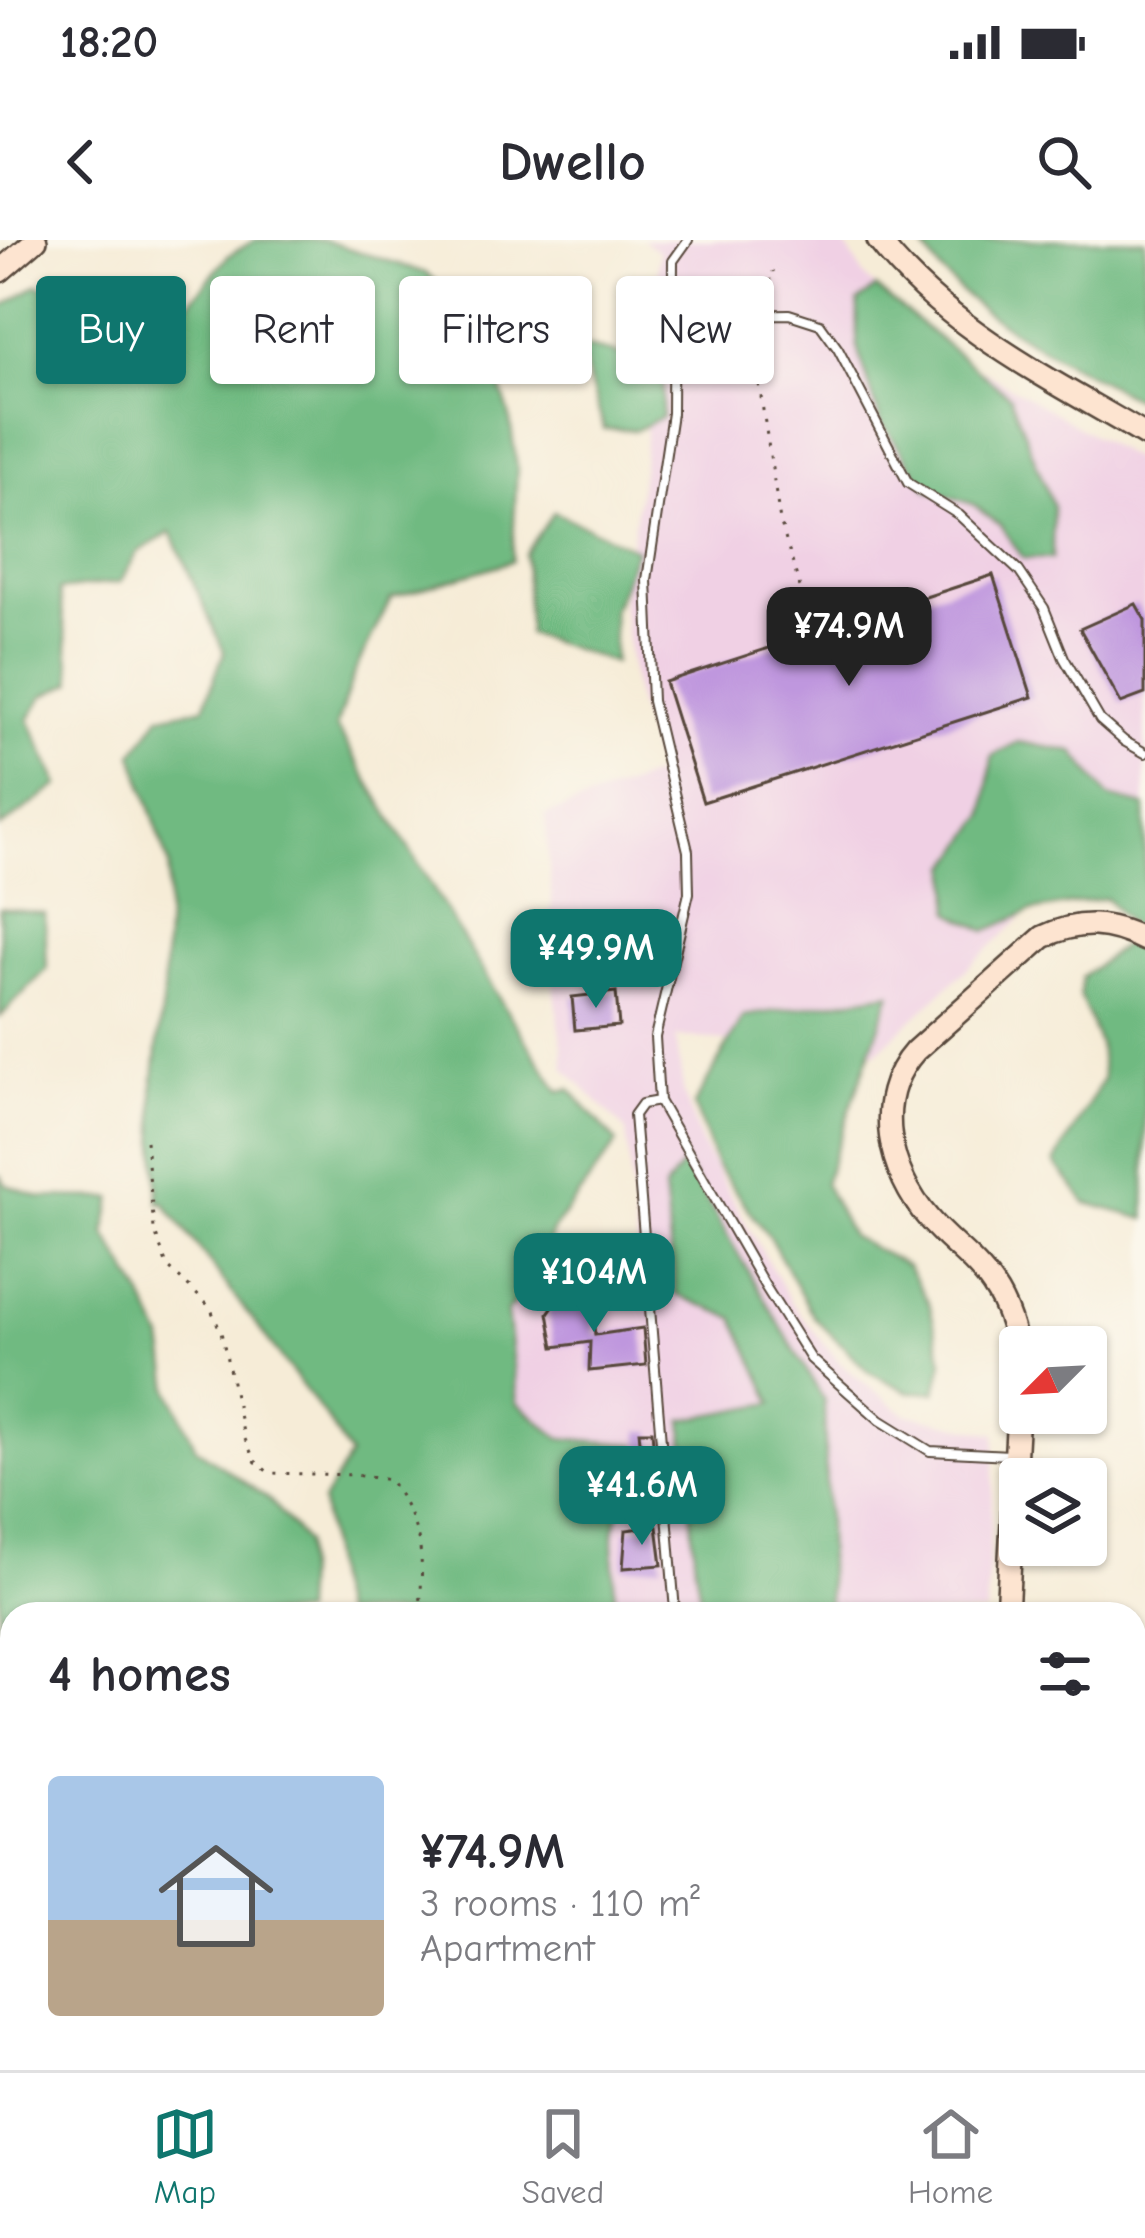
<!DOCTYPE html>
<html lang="en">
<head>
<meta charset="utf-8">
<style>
  body { margin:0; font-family:"Comic Neue",sans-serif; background:#f7f7f7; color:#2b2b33; height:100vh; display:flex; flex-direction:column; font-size:45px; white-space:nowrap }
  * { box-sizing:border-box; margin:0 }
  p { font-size:39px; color:#7c7c81 }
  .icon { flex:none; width:66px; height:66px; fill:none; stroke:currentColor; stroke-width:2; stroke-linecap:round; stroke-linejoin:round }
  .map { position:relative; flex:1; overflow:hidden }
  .drawer { position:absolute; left:0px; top:1362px; width:1146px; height:468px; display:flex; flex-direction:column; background:#fff; border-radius:36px 36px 0 0; box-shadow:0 3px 9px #0004 }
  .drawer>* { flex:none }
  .guide { position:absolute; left:36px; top:36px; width:1074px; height:108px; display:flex; gap:24px }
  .needle { width:78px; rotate:246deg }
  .tools { position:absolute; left:999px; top:1086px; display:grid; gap:24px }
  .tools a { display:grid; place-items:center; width:108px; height:108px; border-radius:12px; background:#fff; box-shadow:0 3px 9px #0004; font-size:60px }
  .price { position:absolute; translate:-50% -102px; padding:0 27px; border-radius:24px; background:#0f766e; color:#fff; font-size:39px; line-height:78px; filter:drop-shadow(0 3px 6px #0008) }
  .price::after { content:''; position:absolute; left:50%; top:72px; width:36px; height:27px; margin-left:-18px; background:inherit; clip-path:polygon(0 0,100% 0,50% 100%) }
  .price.active { background:#222; color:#fff }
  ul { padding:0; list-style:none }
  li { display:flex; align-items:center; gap:36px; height:300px; padding:0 48px }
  li span { display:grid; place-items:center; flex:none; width:336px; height:240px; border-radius:12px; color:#555 }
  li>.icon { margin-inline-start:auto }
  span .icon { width:144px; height:144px; fill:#fffc; stroke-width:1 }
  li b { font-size:51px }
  h2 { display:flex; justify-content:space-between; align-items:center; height:144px; padding:0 48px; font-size:51px }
  .pill { padding:0 42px; border-radius:12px; background:#fff; box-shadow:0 3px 9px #0004; font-size:42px; line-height:108px }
  .pill.active { background:#0f766e; color:#fff }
  .status { display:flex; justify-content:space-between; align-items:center; height:84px; padding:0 60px; background:#fff; direction:ltr }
  .status svg { height:33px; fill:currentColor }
  header { display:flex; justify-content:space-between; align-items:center; height:156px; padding:0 48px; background:#fff; font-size:54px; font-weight:700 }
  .tab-bar { display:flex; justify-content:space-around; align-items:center; height:168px; border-top:3px solid #e1e1e2; background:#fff; font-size:33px; color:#7c7c81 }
  .tab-bar a { display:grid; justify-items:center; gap:6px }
  .tab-bar .active { color:#0f766e }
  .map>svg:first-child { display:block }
  .built { fill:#f0d0e4 }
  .forest { fill:#70ba81; stroke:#567250; stroke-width:3 }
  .building { fill:#bf97de }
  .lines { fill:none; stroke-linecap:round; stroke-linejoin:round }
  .lane-casing { stroke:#57473a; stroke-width:12 }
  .street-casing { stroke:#57473a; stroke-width:20 }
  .secondary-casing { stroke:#57473a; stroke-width:26 }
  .path { stroke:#57473a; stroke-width:3; stroke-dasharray:3 9; stroke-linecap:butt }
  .lane { stroke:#fff; stroke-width:8 }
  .street { stroke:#fff; stroke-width:15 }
  .secondary { stroke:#fde4d0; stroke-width:21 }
</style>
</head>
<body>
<div class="status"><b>18:20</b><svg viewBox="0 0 49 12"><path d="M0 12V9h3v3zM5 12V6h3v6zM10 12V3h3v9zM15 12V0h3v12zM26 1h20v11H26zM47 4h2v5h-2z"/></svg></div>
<header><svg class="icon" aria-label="back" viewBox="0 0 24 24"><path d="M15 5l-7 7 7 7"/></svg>Dwello<svg class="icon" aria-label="search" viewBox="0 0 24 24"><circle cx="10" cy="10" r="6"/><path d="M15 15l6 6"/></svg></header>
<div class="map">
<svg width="1145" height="1830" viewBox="0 0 1145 1830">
  <rect width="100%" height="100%" fill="#fbf7ec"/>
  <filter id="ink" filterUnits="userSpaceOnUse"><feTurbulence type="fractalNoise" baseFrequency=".00833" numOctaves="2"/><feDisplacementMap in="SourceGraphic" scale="24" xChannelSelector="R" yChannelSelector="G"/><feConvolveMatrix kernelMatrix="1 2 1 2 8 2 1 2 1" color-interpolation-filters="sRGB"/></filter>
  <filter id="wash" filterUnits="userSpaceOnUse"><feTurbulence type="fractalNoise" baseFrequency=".004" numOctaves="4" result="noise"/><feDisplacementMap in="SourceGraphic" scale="48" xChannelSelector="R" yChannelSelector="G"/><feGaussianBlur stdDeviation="2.7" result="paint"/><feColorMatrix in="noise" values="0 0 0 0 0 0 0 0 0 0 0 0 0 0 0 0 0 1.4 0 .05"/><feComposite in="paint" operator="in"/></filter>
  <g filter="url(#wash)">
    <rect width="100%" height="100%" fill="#f6ecd7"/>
    <path class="built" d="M 642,0 L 842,0 L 865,37 L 906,77 L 975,126 L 1145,226 L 1145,673 L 1123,660 L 1087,656 L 1038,663 L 876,813 L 676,797 L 684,854 L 701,904 L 791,1062 L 841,1124 L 905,1174 L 996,1194 L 986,1374 L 591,1374 L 547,1213 L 485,1148 L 490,1051 L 640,1038 L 626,891 L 565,829 L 546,682 L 552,665 L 545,575 L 659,534 L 635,457 L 622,362 L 643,224 L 659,11 Z"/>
    <path class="forest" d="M 255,0 L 323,0 L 426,33 L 476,75 L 509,173 L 517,228 L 512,321 L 391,358 L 354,433 L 336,487 L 508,773 L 559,851 L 570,849 L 617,903 L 552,991 L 539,1037 L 507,1071 L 517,1163 L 560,1198 L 637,1205 L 613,1295 L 615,1374 L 341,1374 L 334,1348 L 322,1262 L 350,1216 L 328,1180 L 164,962 L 159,963 L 153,847 L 163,756 L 169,625 L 133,514 L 160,476 L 204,467 L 224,412 L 171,292 L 138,312 L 120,342 L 59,350 L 73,442 L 43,456 L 29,480 L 59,545 L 0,588 L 0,68 L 37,45 L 167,90 L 228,16 Z
      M 920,0 L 1145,0 L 1145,164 C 1072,123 959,76 920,0 Z
      M 876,48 L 1010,156 L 1053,266 L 1052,319 L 1023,318 L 1001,286 L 973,264 L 927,249 L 880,180 L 857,106 L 858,62 Z
      M 579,105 L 663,124 L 662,177 L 636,190 L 604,189 Z
      M 554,272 L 636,309 L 613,370 L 614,423 L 528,394 L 525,314 Z
      M 1018,502 L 1074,512 L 1109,557 L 1145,566 L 1145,979 L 1086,963 L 1055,923 L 1103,839 L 1099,804 L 1080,755 L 1082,737 L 1138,694 L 1106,658 L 1031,671 L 986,691 L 951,672 L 950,626 L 985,575 L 992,516 Z
      M 0,668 L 45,674 L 47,729 L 0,777 Z
      M 891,753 L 824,943 L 851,996 L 907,1026 L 929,1063 L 943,1121 L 936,1152 L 909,1152 L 869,1132 L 814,1077 L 770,998 L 716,925 L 694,865 L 744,776 Z
      M 684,922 L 824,1160 L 829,1374 L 703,1374 L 695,1327 L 683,1180 L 773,1163 L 734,1078 L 675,1054 L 664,949 Z
      M 0,934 L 6,945 L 40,957 L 113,958 L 105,993 L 140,1051 L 163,1100 L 170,1149 L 196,1208 L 270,1260 L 305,1302 L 302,1374 L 12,1374 L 12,1818 L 298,1818 L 300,1830 L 0,1830 Z
      M 417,1818 L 504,1818 L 514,1830 L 433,1830 Z"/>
    <g id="blocks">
      <path class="building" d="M 993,335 L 1032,457 L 703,562 L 665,442 Z
        M 1136,364 L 1145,380 L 1145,454 L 1121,463 L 1080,389 Z
        M 616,752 L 619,786 L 575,790 L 572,757 Z
        M 590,1051 L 595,1095 L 643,1088 L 646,1125 L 589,1131 L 590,1102 L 554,1107 L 548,1073 L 561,1055 Z
        M 639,1191 L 652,1191 L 658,1263 L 646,1264 Z
        M 657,1286 L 662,1325 L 623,1328 L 626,1290 Z"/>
    </g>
  </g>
  <g filter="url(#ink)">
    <use href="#blocks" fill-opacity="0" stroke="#57473a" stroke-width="3"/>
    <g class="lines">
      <g class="lane-casing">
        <path id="lane" d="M 688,0 L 673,21 L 672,173 L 647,340 L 652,461 L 688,611 L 689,653 L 655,797 L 659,861 L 765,1046 L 811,1119 L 880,1180 L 930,1211 L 1010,1215
          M 676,76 L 789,74 L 820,84 L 838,109 L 908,243 L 959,275 L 1019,331 L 1044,368 L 1064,418 L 1100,480 L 1124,501 L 1145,513
          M 659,861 L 642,864 L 634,875 L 675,1371"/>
      </g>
      <g class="street-casing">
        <path id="street" d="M 1086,1374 L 1094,1370
          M 1134,1458 L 1145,1446
          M 1134,1510 L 1145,1521
          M 1134,1687 L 1145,1674
          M 312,1818 L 313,1830
          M 408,1818 L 417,1830
          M 543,1818 L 559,1830
          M 858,1818 L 873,1830
          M 1045,1818 L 1045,1830
          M 617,1830 L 662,1818"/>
      </g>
      <g class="secondary-casing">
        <path id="secondary" d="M 878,0 C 948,90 1049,138 1145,195
          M 0,31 L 36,0
          M 1020,1124 C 1016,1097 1009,1069 993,1046 C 976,1020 949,1003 929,979 C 889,933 871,860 915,811 L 1043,697 C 1080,679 1109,682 1145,700
          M 1007,1374 L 1020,1134
          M 981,1830 L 983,1818"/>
      </g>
      <path class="path" d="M 748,63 L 747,52 L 774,39 L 773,31
        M 750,85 L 780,281 L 814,394
        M 146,901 L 154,989 L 167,1026 L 210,1067 L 221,1092 L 244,1197 L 255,1221 L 269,1233 L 355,1235 L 390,1240 C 425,1294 423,1312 420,1374"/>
      <use href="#lane" class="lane"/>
      <use href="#street" class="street"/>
      <use href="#secondary" class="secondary"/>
    </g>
  </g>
</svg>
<div class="tools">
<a><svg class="needle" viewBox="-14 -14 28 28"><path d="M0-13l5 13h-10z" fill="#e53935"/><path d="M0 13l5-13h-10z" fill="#7c7c81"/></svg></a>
<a><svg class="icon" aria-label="layers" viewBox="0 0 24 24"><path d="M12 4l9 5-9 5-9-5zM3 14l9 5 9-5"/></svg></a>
</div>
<b class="price active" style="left:849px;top:449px">¥74.9M</b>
<b class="price" style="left:596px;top:771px">¥49.9M</b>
<b class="price" style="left:594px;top:1095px">¥104M</b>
<b class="price" style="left:642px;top:1308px">¥41.6M</b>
<div class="guide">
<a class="pill active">Buy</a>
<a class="pill">Rent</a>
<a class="pill">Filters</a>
<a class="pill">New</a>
</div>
<section class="drawer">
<h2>4 homes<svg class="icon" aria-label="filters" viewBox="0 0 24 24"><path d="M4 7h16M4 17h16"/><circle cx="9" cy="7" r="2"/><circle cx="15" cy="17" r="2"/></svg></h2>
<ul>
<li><span style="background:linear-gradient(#a9c7e8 60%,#b9a48a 0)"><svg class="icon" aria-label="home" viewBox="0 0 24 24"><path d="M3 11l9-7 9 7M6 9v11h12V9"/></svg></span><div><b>¥74.9M</b><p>3 rooms · 110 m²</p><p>Apartment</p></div></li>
</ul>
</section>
</div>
<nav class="tab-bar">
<a class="active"><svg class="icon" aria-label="map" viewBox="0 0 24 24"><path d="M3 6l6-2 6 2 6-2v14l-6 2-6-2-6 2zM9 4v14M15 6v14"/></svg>Map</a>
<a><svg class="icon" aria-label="saved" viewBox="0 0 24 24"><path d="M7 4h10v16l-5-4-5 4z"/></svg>Saved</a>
<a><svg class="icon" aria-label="home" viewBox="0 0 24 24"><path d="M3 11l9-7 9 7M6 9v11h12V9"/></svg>Home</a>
</nav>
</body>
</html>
